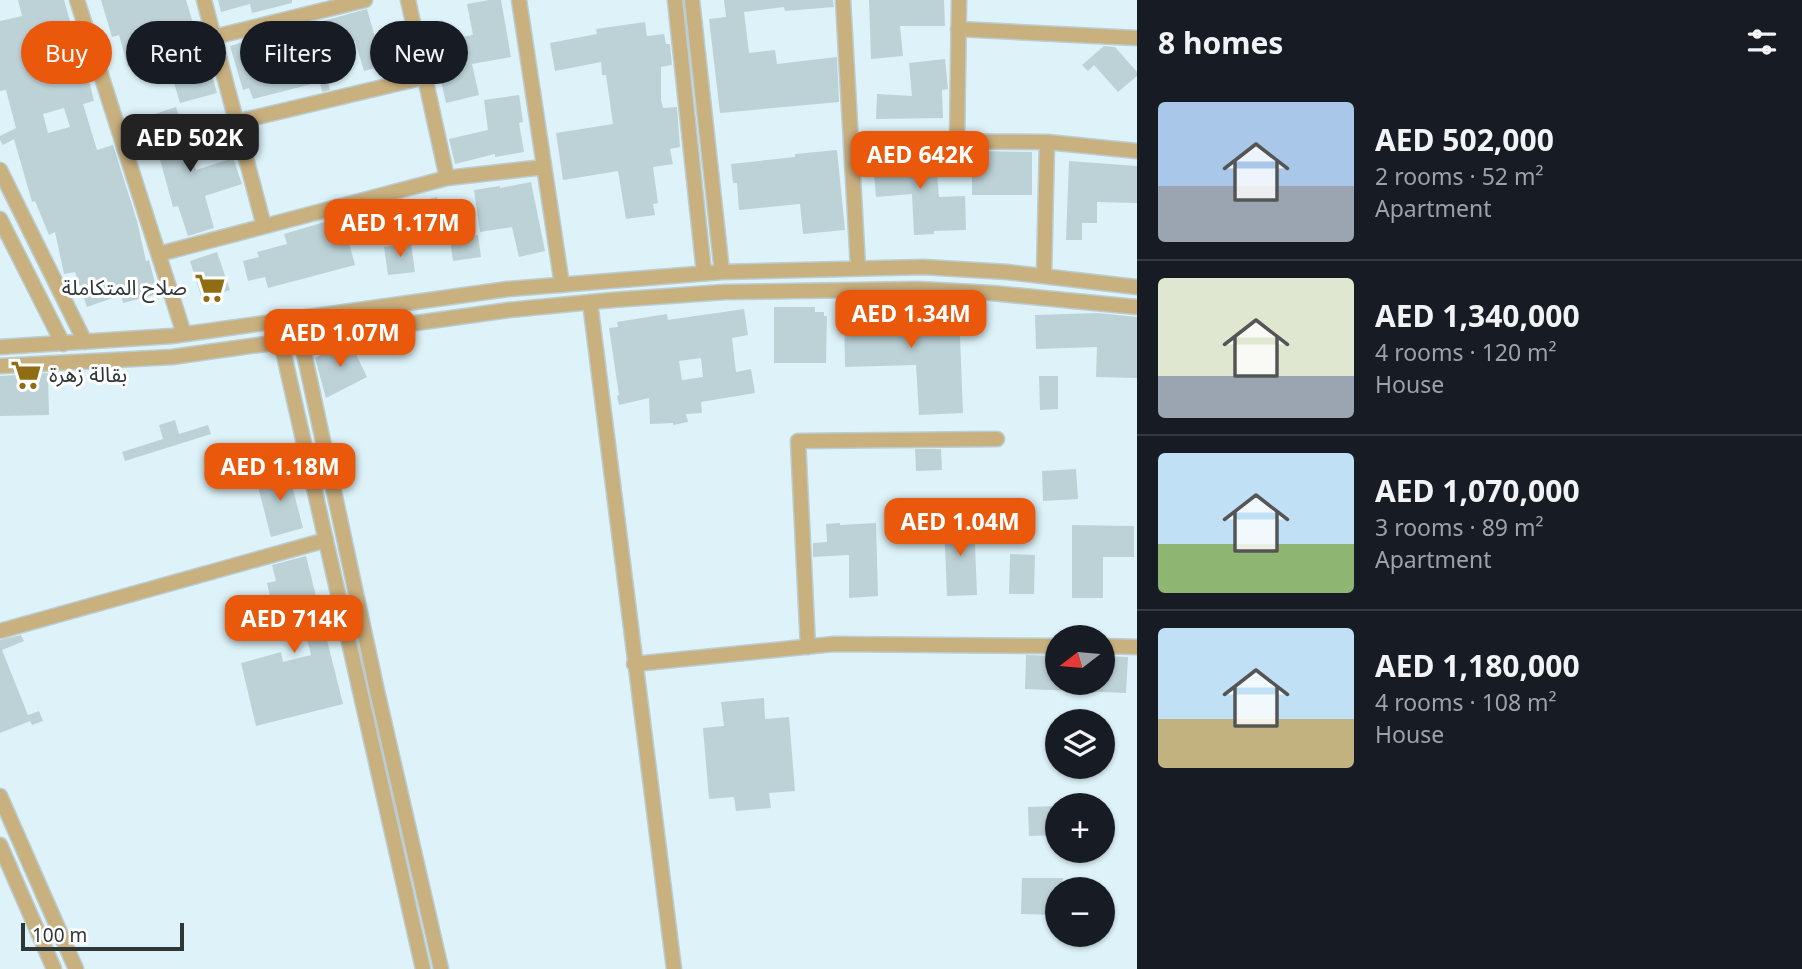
<!DOCTYPE html>
<html lang="en">
<head>
<meta charset="utf-8">
<style>
  body { margin:0; font-family:"Noto Sans","Noto Sans Arabic",sans-serif; background:#20242c; color:#f1f3f6; height:100vh; display:flex; flex-direction:column; font-size:26px; white-space:nowrap }
  * { box-sizing:border-box; margin:0 }
  p { font-size:23px; color:#9ea1a6 }
  .icon { flex:none; width:38px; height:38px; fill:none; stroke:currentColor; stroke-width:2; stroke-linecap:round; stroke-linejoin:round }
  .map { position:relative; flex:1; overflow:hidden }
  .sheet { display:flex; flex-direction:column; background:#171b24; width:665px }
  .sheet>* { flex:none }
  .top-card { position:absolute; left:21px; top:21px; width:665px; height:63px; display:flex; gap:14px }
  .needle { width:46px; rotate:254deg }
  .buttons { position:absolute; left:1045px; top:625px; display:grid; gap:14px }
  .buttons a { display:grid; place-items:center; width:70px; height:70px; border-radius:50%; background:#171b24; box-shadow:0 2px 5px #0004; font-size:35px }
  .scale { position:absolute; left:21px; bottom:18px; width:163px; box-sizing:border-box; padding-left:7px; border:4px solid #2e3638; border-top:0; font-size:19px; line-height:24px; white-space:nowrap; color:#2e3638; -webkit-text-stroke:5px #fff; paint-order:stroke }
  .price { position:absolute; translate:-50% -60px; padding:0 16px; border-radius:14px; background:#ea580c; color:#fff; font-size:23px; line-height:46px; filter:drop-shadow(0 2px 4px #0008) }
  .price::after { content:''; position:absolute; left:50%; top:42px; width:21px; height:16px; margin-left:-10px; background:inherit; clip-path:polygon(0 0,100% 0,50% 100%) }
  .price.active { background:#222; color:#fff }
  ul { padding:0; list-style:none }
  li { display:flex; align-items:center; gap:21px; height:175px; padding:0 21px }
  li+li { border-top:2px solid #363941 }
  li span { display:grid; place-items:center; flex:none; width:196px; height:140px; border-radius:7px; color:#555 }
  li>.icon { margin-inline-start:auto }
  span .icon { width:84px; height:84px; fill:#fffc; stroke-width:1 }
  li b { font-size:30px }
  h2 { display:flex; justify-content:space-between; align-items:center; height:84px; padding:0 21px; font-size:30px }
  .chip { padding:0 24px; border-radius:32px; background:#171b24; box-shadow:0 2px 5px #0004; font-size:24px; line-height:63px }
  .chip.active { background:#ea580c; color:#fff }
  main { display:flex; flex:1; min-height:0 }
  .map>svg:first-child { display:block }
  .building { fill:#bdd2d7; fill-rule:evenodd }
  .lines { fill:none; stroke-linecap:round; stroke-linejoin:round }
  .minor-casing { stroke:#bacdd2; stroke-width:17 }
  .minor { stroke:#c9b07f; stroke-width:14 }
  .labels { text-anchor:middle; stroke-width:6; stroke-linejoin:round; paint-order:stroke }
  .poi-label { font-size:21px; fill:#2e3638; stroke:#fff; text-anchor:end }
</style>
</head>
<body>
<main>
<div class="map">
<svg width="1137" height="969" viewBox="0 0 1137 969">
  <rect width="100%" height="100%" fill="#ddf3f9"/>
  <path class="building" d="M 18,0 L 64,0 L 74,35 L 77,34 L 94,101 L 83,104 L 97,150 L 113,145 L 137,221 L 146,261 L 149,260 L 158,294 L 123,303 L 121,295 L 87,307 L 75,272 L 64,274 L 55,232 L 49,235 L 35,201 L 32,202 L 14,139 L 3,145 L 0,140 L 0,136 L 16,128 L 6,90 L 0,91 L 0,21 L 22,16 ZM 64,108 L 70,127 L 48,133 L 43,114 Z
    M 101,0 L 186,0 L 205,63 L 208,62 L 217,93 L 180,103 L 166,56 L 128,67 L 119,35 L 112,37 Z
    M 218,0 L 292,0 L 292,3 L 252,13 L 250,4 L 221,12 Z
    M 489,0 L 501,0 L 511,57 L 472,64 L 479,95 L 446,103 L 432,42 L 473,35 L 467,4 Z
    M 724,0 L 833,0 L 834,7 L 785,11 L 784,7 L 744,12 L 749,53 L 775,50 L 777,64 L 837,57 L 839,102 L 720,113 L 709,19 L 726,17 Z
    M 869,0 L 944,0 L 945,26 L 900,26 L 903,56 L 871,59 Z
    M 367,9 L 383,66 L 364,71 L 355,41 L 326,48 L 319,22 Z
    M 645,22 L 647,36 L 664,34 L 666,44 L 670,44 L 672,65 L 661,67 L 661,100 L 663,108 L 677,107 L 680,147 L 670,149 L 673,164 L 653,167 L 658,203 L 653,204 L 655,215 L 626,219 L 618,171 L 563,180 L 556,133 L 613,124 L 606,75 L 602,75 L 601,62 L 555,71 L 550,43 L 597,34 L 596,29 Z
    M 253,39 L 262,66 L 321,52 L 330,90 L 322,92 L 320,82 L 253,99 L 249,88 L 243,90 L 230,46 Z
    M 1104,46 L 1115,47 L 1137,72 L 1137,76 L 1118,92 L 1094,65 L 1088,71 L 1082,65 Z
    M 945,59 L 948,89 L 942,90 L 943,118 L 876,119 L 877,94 L 912,96 L 909,63 Z
    M 519,95 L 523,122 L 519,123 L 524,152 L 495,157 L 495,154 L 455,164 L 449,139 L 488,130 L 484,100 Z
    M 176,107 L 196,170 L 233,158 L 242,184 L 205,196 L 214,228 L 188,236 L 178,206 L 173,207 L 156,145 L 161,143 L 152,115 Z
    M 837,150 L 845,230 L 803,234 L 800,204 L 739,210 L 737,183 L 733,183 L 731,164 L 795,157 L 795,154 Z
    M 890,151 L 935,151 L 939,197 L 965,196 L 966,230 L 934,231 L 934,234 L 914,235 L 912,194 L 876,197 L 873,160 L 891,158 Z
    M 972,151 L 1032,152 L 1032,195 L 972,195 Z
    M 1069,161 L 1137,166 L 1137,203 L 1097,202 L 1097,223 L 1082,223 L 1082,240 L 1066,240 Z
    M 531,182 L 545,251 L 519,257 L 512,227 L 480,232 L 474,190 L 500,186 L 500,188 Z
    M 437,197 L 446,234 L 418,241 L 408,205 Z
    M 342,217 L 355,265 L 268,288 L 265,277 L 248,281 L 243,261 L 259,257 L 257,252 L 287,244 L 284,234 Z
    M 478,235 L 481,257 L 453,261 L 450,239 Z
    M 411,243 L 415,272 L 388,275 L 384,247 Z
    M 217,252 L 230,290 L 202,299 L 190,261 Z
    M 774,307 L 815,307 L 815,312 L 824,312 L 824,316 L 827,316 L 826,363 L 774,363 Z
    M 939,308 L 939,310 L 959,311 L 963,413 L 919,415 L 916,365 L 845,367 L 844,309 Z
    M 744,309 L 748,335 L 732,338 L 736,372 L 751,369 L 755,393 L 701,402 L 702,413 L 686,414 L 688,422 L 673,425 L 673,423 L 650,424 L 649,398 L 619,405 L 617,396 L 619,395 L 609,328 L 618,327 L 617,322 L 667,314 L 668,320 ZM 701,358 L 703,377 L 682,380 L 679,361 Z
    M 1098,313 L 1137,317 L 1137,378 L 1096,377 L 1097,347 L 1036,349 L 1035,315 Z
    M 346,342 L 350,342 L 367,377 L 326,398 L 315,358 Z
    M 48,373 L 49,415 L 0,416 L 0,376 Z
    M 1039,376 L 1058,376 L 1058,409 L 1040,410 Z
    M 175,420 L 179,434 L 208,425 L 211,434 L 125,461 L 122,452 L 163,439 L 159,425 Z
    M 915,449 L 941,449 L 942,470 L 916,471 Z
    M 1076,469 L 1078,499 L 1043,501 L 1042,471 Z
    M 288,470 L 303,528 L 271,537 L 256,479 Z
    M 974,520 L 977,595 L 947,596 L 944,521 Z
    M 840,523 L 840,525 L 876,523 L 878,596 L 849,598 L 849,555 L 813,557 L 813,543 L 827,542 L 826,524 Z
    M 1072,525 L 1134,526 L 1134,557 L 1103,557 L 1103,598 L 1072,598 Z
    M 1010,554 L 1035,555 L 1034,594 L 1009,594 Z
    M 306,556 L 343,704 L 256,726 L 241,663 L 281,652 L 283,662 L 311,655 L 304,627 L 288,631 L 280,598 L 271,600 L 267,583 L 276,581 L 272,565 Z
    M 21,635 L 24,641 L 2,650 L 28,715 L 39,711 L 43,721 L 32,725 L 30,721 L 0,733 L 0,640 Z
    M 1026,655 L 1057,656 L 1057,682 L 1102,682 L 1102,656 L 1128,657 L 1126,693 L 1025,689 Z
    M 764,698 L 765,719 L 789,717 L 795,791 L 769,793 L 771,808 L 736,811 L 734,797 L 709,799 L 703,728 L 724,726 L 721,702 Z
    M 1057,806 L 1057,835 L 1029,836 L 1028,807 Z
    M 1022,878 L 1063,878 L 1062,889 L 1057,889 L 1057,915 L 1021,914 Z"/>
  <g class="lines">
    <g class="minor-casing">
      <path id="minor" d="M 77,0 L 184,334
        M 204,0 L 264,226
        M 408,0 L 447,178
        M 519,0 L 562,285
        M 675,0 L 704,273
        M 692,0 L 722,272
        M 843,0 L 858,267
        M 958,29 L 1137,38
        M 214,37 L 365,0
        M 236,122 L 425,77
        M 851,141 L 1047,142 L 1137,151
        M 957,142 L 959,0
        M 0,170 L 85,342
        M 0,219 L 63,344
        M 159,254 L 447,178 L 544,167
        M 1044,276 L 1047,142
        M 590,302 L 674,969
        M 301,339 L 377,691 L 441,969
        M 281,342 L 423,969
        M 0,347 L 172,336 L 508,289 L 722,272 L 923,267 L 1007,272 L 1137,287
        M 0,366 L 172,357 L 509,310 L 612,300 L 725,292 L 918,289 L 991,293 L 1137,307
        M 0,631 L 326,540
        M 1102,646 L 1137,647
        M 808,647 L 798,441 L 997,439
        M 634,664 L 834,644 L 1057,646
        M 0,796 L 76,969
        M 0,845 L 54,969"/>
    </g>
    <use href="#minor" class="minor"/>
  </g>
  <defs>
    <g id="supermarket-bare" transform="scale(2.415)"><path d="M-6-5.5h2.5l.6 2H6L4.5 2H-2.5L-4.4-4H-6ZM-1.5 3.2a1.3 1.3 0 1 0 .1 0ZM3 3.2a1.3 1.3 0 1 0 .1 0Z" fill="#906c12" stroke="#fff" stroke-width="2.5" paint-order="stroke"/></g>
  </defs>
  <g fill-rule="evenodd">
    <use href="#supermarket-bare" x="210" y="288"/>
    <use href="#supermarket-bare" x="26" y="375"/>
  </g>
  <g class="labels">
    <g class="poi-label">
      <text x="187" y="295">صلاح المتكاملة</text>
      <text x="49" y="382" text-anchor="start">بقالة زهرة</text>
    </g>
  </g>
</svg>
<div class="buttons">
<a><svg class="needle" viewBox="-14 -14 28 28"><path d="M0-13l5 13h-10z" fill="#e53935"/><path d="M0 13l5-13h-10z" fill="#9ea1a6"/></svg></a>
<a><svg class="icon" aria-label="layers" viewBox="0 0 24 24"><path d="M12 4l9 5-9 5-9-5zM3 14l9 5 9-5"/></svg></a>
<a>+</a>
<a>−</a>
</div>
<div class="scale">100 m</div>
<b class="price active" style="left:190px;top:174px">AED 502K</b>
<b class="price" style="left:920px;top:191px">AED 642K</b>
<b class="price" style="left:400px;top:259px">AED 1.17M</b>
<b class="price" style="left:911px;top:350px">AED 1.34M</b>
<b class="price" style="left:340px;top:369px">AED 1.07M</b>
<b class="price" style="left:280px;top:503px">AED 1.18M</b>
<b class="price" style="left:960px;top:558px">AED 1.04M</b>
<b class="price" style="left:294px;top:655px">AED 714K</b>
<div class="top-card">
<a class="chip active">Buy</a>
<a class="chip">Rent</a>
<a class="chip">Filters</a>
<a class="chip">New</a>
</div>
</div>
<section class="sheet">
<h2>8 homes<svg class="icon" aria-label="filters" viewBox="0 0 24 24"><path d="M4 7h16M4 17h16"/><circle cx="9" cy="7" r="2"/><circle cx="15" cy="17" r="2"/></svg></h2>
<ul>
<li><span style="background:linear-gradient(#a9c7e8 60%,#9aa5b1 0)"><svg class="icon" aria-label="home" viewBox="0 0 24 24"><path d="M3 11l9-7 9 7M6 9v11h12V9"/></svg></span><div><b>AED 502,000</b><p>2 rooms · 52 m²</p><p>Apartment</p></div></li>
<li><span style="background:linear-gradient(#dfe7d0 70%,#9aa5b1 0)"><svg class="icon" aria-label="home" viewBox="0 0 24 24"><path d="M3 11l9-7 9 7M6 9v11h12V9"/></svg></span><div><b>AED 1,340,000</b><p>4 rooms · 120 m²</p><p>House</p></div></li>
<li><span style="background:linear-gradient(#bfe0f5 65%,#8fb573 0)"><svg class="icon" aria-label="home" viewBox="0 0 24 24"><path d="M3 11l9-7 9 7M6 9v11h12V9"/></svg></span><div><b>AED 1,070,000</b><p>3 rooms · 89 m²</p><p>Apartment</p></div></li>
<li><span style="background:linear-gradient(#bfe0f5 65%,#c2b280 0)"><svg class="icon" aria-label="home" viewBox="0 0 24 24"><path d="M3 11l9-7 9 7M6 9v11h12V9"/></svg></span><div><b>AED 1,180,000</b><p>4 rooms · 108 m²</p><p>House</p></div></li>
</ul>
</section>
</main>
</body>
</html>
